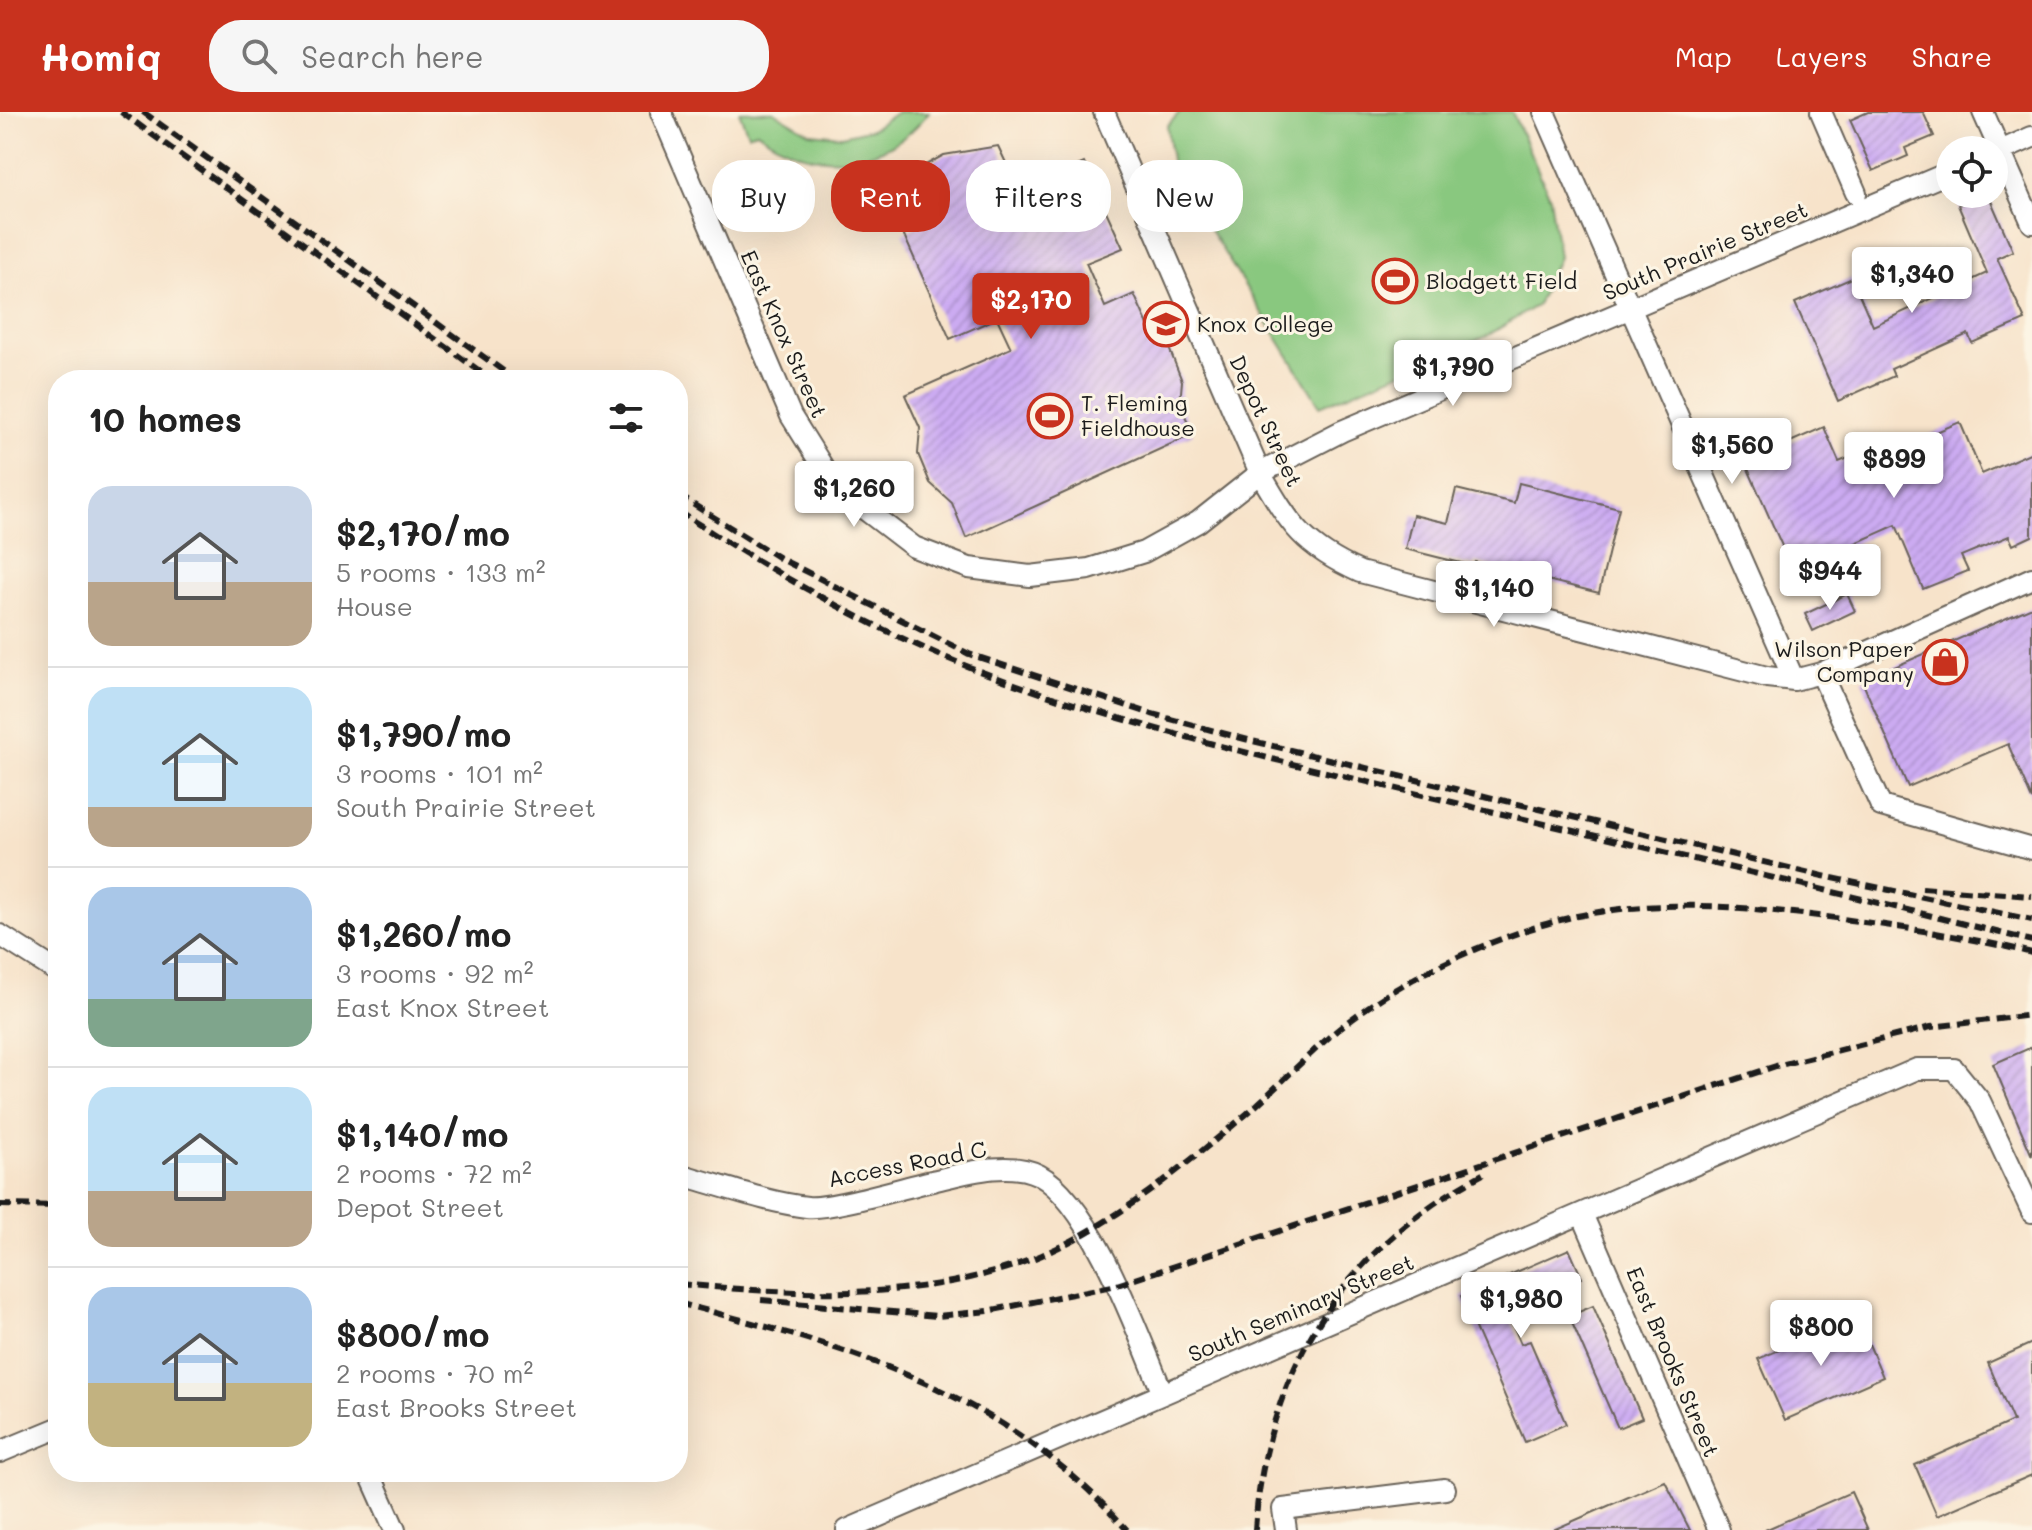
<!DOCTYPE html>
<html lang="en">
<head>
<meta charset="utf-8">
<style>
  body { margin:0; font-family:Mali,sans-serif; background:#f6f6f6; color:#222; height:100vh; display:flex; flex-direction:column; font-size:30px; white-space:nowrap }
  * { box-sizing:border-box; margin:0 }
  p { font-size:26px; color:#767676 }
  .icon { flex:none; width:44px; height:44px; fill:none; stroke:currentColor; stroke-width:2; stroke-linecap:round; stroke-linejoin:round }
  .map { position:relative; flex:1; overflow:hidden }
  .panel { position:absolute; left:48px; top:258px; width:640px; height:1112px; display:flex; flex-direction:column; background:#fff; border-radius:32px; box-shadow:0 8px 32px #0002 }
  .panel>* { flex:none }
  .banner { position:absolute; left:712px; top:48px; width:760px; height:72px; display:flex; gap:16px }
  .controls { position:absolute; left:1936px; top:24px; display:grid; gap:16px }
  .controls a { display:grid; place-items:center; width:72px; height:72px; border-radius:50%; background:#fff; box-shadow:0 8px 32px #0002; font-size:40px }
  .price { position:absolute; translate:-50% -68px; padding:0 18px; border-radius:8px; background:#fff; color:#222; font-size:26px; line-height:52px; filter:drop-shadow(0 2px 4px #0008) }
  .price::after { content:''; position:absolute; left:50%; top:48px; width:24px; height:18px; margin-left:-12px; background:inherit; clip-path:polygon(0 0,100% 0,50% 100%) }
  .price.selected { background:#c8321e; color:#fff }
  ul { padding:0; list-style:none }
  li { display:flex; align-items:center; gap:24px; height:200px; padding:0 40px }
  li+li { border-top:2px solid #e0e0e0 }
  li span { display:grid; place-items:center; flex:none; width:224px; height:160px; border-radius:24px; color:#555 }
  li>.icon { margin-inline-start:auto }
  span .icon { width:96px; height:96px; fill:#fffc; stroke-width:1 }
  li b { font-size:34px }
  h2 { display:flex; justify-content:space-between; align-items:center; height:96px; padding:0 40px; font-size:34px }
  .chip { padding:0 28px; border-radius:32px; background:#fff; box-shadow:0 8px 32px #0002; font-size:28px; line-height:72px }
  .chip.selected { background:#c8321e; color:#fff }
  header { display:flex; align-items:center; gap:48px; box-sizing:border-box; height:112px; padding:0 40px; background:#c8321e; color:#fff }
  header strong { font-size:38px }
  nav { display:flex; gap:44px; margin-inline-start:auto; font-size:28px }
  .search { width:560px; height:72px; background:#f6f6f6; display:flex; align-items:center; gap:20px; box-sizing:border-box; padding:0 28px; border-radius:32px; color:#767676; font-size:30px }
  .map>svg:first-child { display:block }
  .garden { fill:#89c87f; stroke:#52724e; stroke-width:2 }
  .building { fill:url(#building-hatch) }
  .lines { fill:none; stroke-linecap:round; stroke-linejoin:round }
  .minor-casing { stroke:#696259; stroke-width:24 }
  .minor { stroke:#fff; stroke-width:20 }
  .rail { stroke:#1c1c1c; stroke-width:6; stroke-dasharray:12 6; stroke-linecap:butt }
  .labels { text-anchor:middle; stroke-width:6; stroke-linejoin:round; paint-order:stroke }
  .street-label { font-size:22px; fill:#1c1c1c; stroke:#fcf5e5 }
  .poi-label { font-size:22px; fill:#1c1c1c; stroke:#fcf5e5; text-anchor:start }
</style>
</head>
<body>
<header>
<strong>Homiq</strong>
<div class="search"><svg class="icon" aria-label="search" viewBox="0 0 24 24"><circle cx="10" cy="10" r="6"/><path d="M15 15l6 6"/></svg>Search here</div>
<nav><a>Map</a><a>Layers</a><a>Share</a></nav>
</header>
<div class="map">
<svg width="2032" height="1418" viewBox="0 0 2032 1418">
  <defs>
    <pattern id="building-hatch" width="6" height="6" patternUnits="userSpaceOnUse" patternTransform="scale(2)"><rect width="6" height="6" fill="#ccabf2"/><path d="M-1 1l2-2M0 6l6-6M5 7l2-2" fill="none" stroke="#af93cf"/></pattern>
  </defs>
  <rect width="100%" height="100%" fill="#fcf5e5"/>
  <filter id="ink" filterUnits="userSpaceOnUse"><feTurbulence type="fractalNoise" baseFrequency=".0125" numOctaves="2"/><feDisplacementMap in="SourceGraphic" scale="16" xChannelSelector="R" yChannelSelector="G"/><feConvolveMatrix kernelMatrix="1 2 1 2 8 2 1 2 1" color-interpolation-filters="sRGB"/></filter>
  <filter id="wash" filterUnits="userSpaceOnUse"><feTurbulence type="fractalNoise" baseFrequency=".006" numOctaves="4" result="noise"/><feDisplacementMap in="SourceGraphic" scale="32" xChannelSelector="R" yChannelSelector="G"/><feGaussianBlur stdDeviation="1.8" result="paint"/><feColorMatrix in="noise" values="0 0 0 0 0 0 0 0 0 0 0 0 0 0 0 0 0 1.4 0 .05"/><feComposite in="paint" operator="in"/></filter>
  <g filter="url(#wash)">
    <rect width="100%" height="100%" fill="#f7e3ca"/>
    <path class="garden" d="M 739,0 L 774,0 L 810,21 L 842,24 L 872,17 L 897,0 L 929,0 C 886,57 812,62 757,19 L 748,22 Z
      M 1180,0 L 1512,0 L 1550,85 L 1559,145 L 1537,193 L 1487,224 L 1320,294 L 1172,57 L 1167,14 Z"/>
    <g id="blocks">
      <path class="building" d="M 1868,0 L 1923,0 L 1934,24 L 1905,36 L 1908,44 L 1873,59 L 1850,8 Z
        M 998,34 L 1015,70 L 1044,57 L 1050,66 L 1084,51 L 1123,136 L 1086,151 L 1105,195 L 1134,182 L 1149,215 L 1169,236 L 1182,269 L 1180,292 L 1193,322 L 966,426 L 952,391 L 930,371 L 918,342 L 920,316 L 905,283 L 1011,236 L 997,206 L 950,227 L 903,121 L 920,113 L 904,76 L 918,57 L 944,43 Z
        M 1984,82 L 1988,82 L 2013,139 L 1997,146 L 2025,208 L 1972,231 L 1968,222 L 1891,257 L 1894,264 L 1838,289 L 1795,191 L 1852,166 L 1873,214 L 1987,161 L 1958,93 Z
        M 1960,310 L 1982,362 L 2032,340 L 2032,424 L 2013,433 L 2009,424 L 1961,444 L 1968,459 L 1923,477 L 1896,413 L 1793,459 L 1745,350 L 1824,315 L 1839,350 L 1858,342 L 1862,351 Z
        M 1519,371 L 1619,396 L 1599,481 L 1475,450 L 1473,454 L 1405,437 L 1413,403 L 1448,411 L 1456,377 L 1514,391 Z
        M 1847,482 L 1855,499 L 1813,519 L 1805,502 Z
        M 2032,495 L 2032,688 L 2008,632 L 1908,675 L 1862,569 Z
        M 2032,935 L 2032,1044 L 1993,952 Z
        M 1569,1137 L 1582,1166 L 1507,1199 L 1521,1232 L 1530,1229 L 1566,1312 L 1525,1330 L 1461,1184 Z
        M 1593,1194 L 1642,1306 L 1618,1316 L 1569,1204 Z
        M 1857,1204 L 1883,1265 L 1785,1308 L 1758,1247 Z
        M 2032,1231 L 2032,1363 L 1937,1404 L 1915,1353 L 2013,1309 L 1988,1251 Z
        M 1665,1369 L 1690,1418 L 1553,1418 Z
        M 1851,1380 L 1868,1418 L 1765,1418 Z"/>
    </g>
  </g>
  <g filter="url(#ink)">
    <use href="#blocks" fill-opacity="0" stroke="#696259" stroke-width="2"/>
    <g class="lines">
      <g class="minor-casing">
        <path id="minor" d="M 661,0 L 791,304 L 826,360 L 867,399 L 914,435 L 969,456 L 1030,464 L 1089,457 L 1144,440 L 1198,410 L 1260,361 L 1342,319 L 1950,60
          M 1104,0 L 1260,361 C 1290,413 1304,435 1360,460 L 1767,565 L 1794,568 L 1821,561 L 2032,466
          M 1544,0 L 1794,568
          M 1821,0 L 1856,81
          M 1983,0 L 2032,111
          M 1994,42 L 2032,25
          M 1821,561 L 1881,694 L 2032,737
          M 0,823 L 58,860
          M 678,1062 C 720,1073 765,1090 807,1095 C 830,1098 905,1075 932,1069 C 962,1062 1009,1047 1039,1063 C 1092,1091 1140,1227 1163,1282
          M 1582,1102 L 1719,1418
          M 0,1340 L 58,1316
          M 369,1360 L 395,1418
          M 847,1418 L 1917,957 L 1954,957 L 1980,989 L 2032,1100
          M 1286,1418 L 1283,1397 L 1445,1377"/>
      </g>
      <use href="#minor" class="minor"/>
      <path class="rail" d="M 121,0 L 492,268
        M 143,0 L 516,268
        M 678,383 L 781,447 L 969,542 L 1152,602 L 1252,629 L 1823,764 L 2032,808
        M 678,399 C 769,458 867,515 969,555 C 1125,616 1290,651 1452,690 C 1645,736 1839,780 2032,829
        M 1922,776 L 2032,784
        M 0,1093 L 58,1094
        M 678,1172 C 799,1183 928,1191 1042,1143 C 1113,1112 1178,1059 1237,1010 C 1271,982 1301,949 1335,920 C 1391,873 1466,837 1536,815 C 1637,782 1741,794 1843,807 C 1907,816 1969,825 2032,841
        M 761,1188 L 937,1204 L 988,1199 L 1117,1173 L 1776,954 L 1931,915 L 2032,903
        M 678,1191 C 850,1236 1005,1279 1127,1418
        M 1255,1418 C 1266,1260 1342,1137 1483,1062"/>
    </g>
  </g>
  <defs>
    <g id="stadium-ring" transform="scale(2.3)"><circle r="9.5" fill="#fcf5e5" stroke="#c8321e" stroke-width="1.5"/><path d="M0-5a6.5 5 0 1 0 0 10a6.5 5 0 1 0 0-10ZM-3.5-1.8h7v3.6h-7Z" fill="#c8321e"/></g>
    <g id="university-ring" transform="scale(2.3)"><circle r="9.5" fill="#fcf5e5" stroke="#c8321e" stroke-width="1.5"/><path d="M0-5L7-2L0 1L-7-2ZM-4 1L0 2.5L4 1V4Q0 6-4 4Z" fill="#c8321e"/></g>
    <g id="shop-ring" transform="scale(2.3)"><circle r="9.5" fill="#fcf5e5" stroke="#c8321e" stroke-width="1.5"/><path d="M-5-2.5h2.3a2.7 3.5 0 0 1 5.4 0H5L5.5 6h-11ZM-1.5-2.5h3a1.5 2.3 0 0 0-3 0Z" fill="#c8321e"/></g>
  </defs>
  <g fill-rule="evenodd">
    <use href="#stadium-ring" x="1395" y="169"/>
    <use href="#university-ring" x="1166" y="212"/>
    <use href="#stadium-ring" x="1050" y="304"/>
    <use href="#shop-ring" x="1945" y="550"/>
  </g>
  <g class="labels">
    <g class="street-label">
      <text transform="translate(1705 139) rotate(-23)" y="8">South Prairie Street</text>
      <text transform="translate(784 222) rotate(66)" y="8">East Knox Street</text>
      <text transform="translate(1266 309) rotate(65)" y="8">Depot Street</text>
      <text transform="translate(907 1052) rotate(-11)" y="8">Access Road C</text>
      <text transform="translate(1301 1196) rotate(-23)" y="8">South Seminary Street</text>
      <text transform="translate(1673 1250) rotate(67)" y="8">East Brooks Street</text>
    </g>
    <g class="poi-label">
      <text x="1426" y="177">Blodgett Field</text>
      <text x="1197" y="220">Knox College</text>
      <text x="1081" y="299">T. Fleming<tspan x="1081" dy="25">Fieldhouse</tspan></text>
      <text x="1914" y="545" text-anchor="end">Wilson Paper<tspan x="1914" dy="25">Company</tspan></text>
    </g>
  </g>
</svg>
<div class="controls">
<a><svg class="icon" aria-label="locate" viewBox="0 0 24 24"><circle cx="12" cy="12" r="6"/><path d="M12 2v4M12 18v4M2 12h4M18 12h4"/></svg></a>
</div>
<b class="price" style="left:1912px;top:203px">$1,340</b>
<b class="price selected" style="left:1031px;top:229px">$2,170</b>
<b class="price" style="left:1453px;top:296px">$1,790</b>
<b class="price" style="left:1732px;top:374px">$1,560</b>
<b class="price" style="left:1894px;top:388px">$899</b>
<b class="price" style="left:854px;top:417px">$1,260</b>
<b class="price" style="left:1830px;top:500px">$944</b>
<b class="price" style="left:1494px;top:517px">$1,140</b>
<b class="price" style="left:1521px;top:1228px">$1,980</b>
<b class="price" style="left:1821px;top:1256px">$800</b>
<div class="banner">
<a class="chip">Buy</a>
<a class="chip selected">Rent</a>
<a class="chip">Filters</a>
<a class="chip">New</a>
</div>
<section class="panel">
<h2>10 homes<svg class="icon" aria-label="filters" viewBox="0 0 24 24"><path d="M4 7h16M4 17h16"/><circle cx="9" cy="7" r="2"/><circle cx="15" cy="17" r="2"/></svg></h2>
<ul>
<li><span style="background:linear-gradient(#c9d6e8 60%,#b9a48a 0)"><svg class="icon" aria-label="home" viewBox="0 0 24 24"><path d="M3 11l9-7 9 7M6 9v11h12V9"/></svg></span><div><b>$2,170/mo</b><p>5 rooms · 133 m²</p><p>House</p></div></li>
<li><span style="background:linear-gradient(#bfe0f5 75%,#b9a48a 0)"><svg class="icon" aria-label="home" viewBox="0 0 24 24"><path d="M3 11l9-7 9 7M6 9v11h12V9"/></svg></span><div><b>$1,790/mo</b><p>3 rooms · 101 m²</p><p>South Prairie Street</p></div></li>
<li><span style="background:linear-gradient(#a9c7e8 70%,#7fa58c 0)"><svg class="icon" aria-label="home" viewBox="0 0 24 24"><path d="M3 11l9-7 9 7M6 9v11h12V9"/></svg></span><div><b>$1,260/mo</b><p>3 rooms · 92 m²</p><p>East Knox Street</p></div></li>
<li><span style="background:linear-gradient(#bfe0f5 65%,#b9a48a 0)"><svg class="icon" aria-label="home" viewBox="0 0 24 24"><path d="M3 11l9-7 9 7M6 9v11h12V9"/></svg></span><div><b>$1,140/mo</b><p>2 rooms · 72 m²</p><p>Depot Street</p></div></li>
<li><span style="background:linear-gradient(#a9c7e8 60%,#c2b280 0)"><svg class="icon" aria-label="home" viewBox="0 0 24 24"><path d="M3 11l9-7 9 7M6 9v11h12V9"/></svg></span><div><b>$800/mo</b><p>2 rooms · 70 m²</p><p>East Brooks Street</p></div></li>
</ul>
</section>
</div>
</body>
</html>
